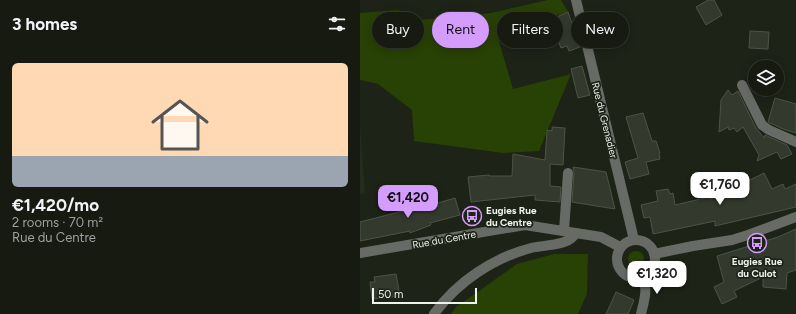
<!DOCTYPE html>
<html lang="en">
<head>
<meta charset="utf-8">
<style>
  body { margin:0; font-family:Figtree,sans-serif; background:#1f231a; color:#f1f3f6; height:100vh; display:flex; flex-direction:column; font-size:15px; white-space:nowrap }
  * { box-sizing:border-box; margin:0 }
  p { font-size:13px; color:#9ea19f }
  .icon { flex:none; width:22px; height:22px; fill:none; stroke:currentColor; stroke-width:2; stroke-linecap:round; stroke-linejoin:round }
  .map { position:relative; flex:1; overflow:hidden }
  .drawer { display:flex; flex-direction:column; background:#161a11; width:360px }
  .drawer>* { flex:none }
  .hud { position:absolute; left:12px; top:12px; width:364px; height:36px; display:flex; gap:8px }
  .fabs { position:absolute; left:388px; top:60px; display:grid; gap:8px }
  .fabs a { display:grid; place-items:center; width:36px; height:36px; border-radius:50%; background:#161a11; box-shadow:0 2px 10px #0003,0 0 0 1px #353831; font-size:20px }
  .scale { position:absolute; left:12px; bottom:10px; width:105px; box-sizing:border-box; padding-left:4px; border:2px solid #eef3eb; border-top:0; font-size:11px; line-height:14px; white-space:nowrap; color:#eef3eb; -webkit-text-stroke:3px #1d2317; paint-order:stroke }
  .price { position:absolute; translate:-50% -34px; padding:0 9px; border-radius:8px; background:#fff; color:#222; font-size:13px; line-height:26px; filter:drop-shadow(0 1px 2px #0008) }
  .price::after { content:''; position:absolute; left:50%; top:24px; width:12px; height:9px; margin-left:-6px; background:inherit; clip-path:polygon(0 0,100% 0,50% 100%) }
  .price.selected { background:#d49cfb; color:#111 }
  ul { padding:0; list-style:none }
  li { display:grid; align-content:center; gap:8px; height:212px; padding:0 12px }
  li+li { border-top:1px solid #353831 }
  li span { display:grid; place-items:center; height:124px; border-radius:6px; color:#555 }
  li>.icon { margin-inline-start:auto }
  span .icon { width:72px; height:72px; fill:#fffc; stroke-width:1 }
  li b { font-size:17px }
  h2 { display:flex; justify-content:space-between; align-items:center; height:48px; padding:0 12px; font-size:17px }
  .chip { padding:0 14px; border-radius:18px; background:#161a11; box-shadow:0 2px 10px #0003,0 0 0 1px #353831; font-size:14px; line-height:36px }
  .chip.selected { background:#d49cfb; color:#111 }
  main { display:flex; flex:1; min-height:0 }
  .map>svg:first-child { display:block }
  .built { fill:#242d1c }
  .green { fill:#284104 }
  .building { fill:#333a2d; stroke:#4c5446 }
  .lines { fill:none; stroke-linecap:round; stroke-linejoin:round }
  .minor { stroke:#686b65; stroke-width:10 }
  .labels { text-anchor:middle; stroke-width:3.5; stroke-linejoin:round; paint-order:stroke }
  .street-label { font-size:10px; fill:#eef3eb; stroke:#1d2317 }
  .poi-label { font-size:10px; font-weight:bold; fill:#eef3eb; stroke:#1d2317; text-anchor:start }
</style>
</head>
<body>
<main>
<section class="drawer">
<h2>3 homes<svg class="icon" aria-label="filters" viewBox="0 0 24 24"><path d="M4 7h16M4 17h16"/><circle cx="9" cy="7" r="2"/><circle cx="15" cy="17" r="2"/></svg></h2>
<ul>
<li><span style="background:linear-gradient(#ffd9b3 75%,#9aa5b1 0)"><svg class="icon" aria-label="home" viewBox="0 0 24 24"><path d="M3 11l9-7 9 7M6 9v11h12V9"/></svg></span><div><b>€1,420/mo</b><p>2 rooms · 70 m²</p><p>Rue du Centre</p></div></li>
</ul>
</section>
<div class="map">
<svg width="436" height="314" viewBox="0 0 436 314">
  <rect width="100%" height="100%" fill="#1d2317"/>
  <path class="built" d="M 0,123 L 5,193 L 0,194 Z"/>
  <path class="green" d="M 188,0 L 201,0 L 209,13 L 170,19 L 138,38 L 153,89 L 211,74 L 179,151 L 143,153 L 54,141 L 52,110 L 18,84 L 0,80 L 0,13 L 38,10 L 61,20 L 131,13 Z
    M268 259a8 8 0 1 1 16 0a8 8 0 1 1-16 0Z
    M 194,254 L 228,254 L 227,294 L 218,314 L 91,314 L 96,307 L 157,264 Z"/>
  <path class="building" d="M 348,0 L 354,0 L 362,15 L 346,25 L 336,7 Z
    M 208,12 L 220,47 L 209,51 L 207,46 L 201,48 L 190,20 Z
    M 390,31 L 409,32 L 408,49 L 389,48 Z
    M 222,66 L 230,95 L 218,98 L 211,69 Z
    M 368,90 L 372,95 L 378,91 L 396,128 L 404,138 L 405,135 L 427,145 L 432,154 L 421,159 L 417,152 L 397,161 L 399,155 L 383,127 L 377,132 L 374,128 L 369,130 L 368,127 L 359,132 L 361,100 Z
    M 415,98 L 436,104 L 436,133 L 423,129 L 408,122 Z
    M 283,113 L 292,141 L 296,141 L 300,153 L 299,153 L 300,159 L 286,162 L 289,174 L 270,179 L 265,162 L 278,158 L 266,117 Z
    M 192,127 L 205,128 L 203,165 L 190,164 L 190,186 L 201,187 L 200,202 L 175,200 L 175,195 L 111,202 L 108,177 L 129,175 L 129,176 L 152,176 L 153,154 L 185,160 L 187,130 L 192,131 Z
    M 213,167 L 246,172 L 255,209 L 212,202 L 214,173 Z
    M 404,173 L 412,189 L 423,184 L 425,189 L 436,184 L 436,207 L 355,226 L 355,221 L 293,234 L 290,217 L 284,218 L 281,205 L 298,201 L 296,191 L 308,189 L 310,194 L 313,193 L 315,205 L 349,197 L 350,199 L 377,189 L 374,183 L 387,176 L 390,180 Z
    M 58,197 L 60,205 L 63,205 L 64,207 L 95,198 L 100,215 L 70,223 L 71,225 L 50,233 L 50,231 L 0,241 L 0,222 L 43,211 L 42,201 Z
    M 436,229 L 436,270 L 427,273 L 426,289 L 403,287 L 403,277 L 374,291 L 377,297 L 362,304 L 354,287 L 364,282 L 357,256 L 418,237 Z
    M 36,274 L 40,296 L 12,299 L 10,282 L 15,282 L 14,277 Z
    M 256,292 L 274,300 L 268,314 L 246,314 Z"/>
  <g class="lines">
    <path class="minor" d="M 216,0 L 269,219 L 274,240
      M 382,85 L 402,125 L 409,130 L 436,142
      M 204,231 L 208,173
      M257 259a19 19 0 1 1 38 0a19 19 0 1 1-38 0Z
      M 0,253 L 165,225 L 241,237 L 260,247
      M 294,254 L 333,246 L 372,240 L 388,235 L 436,217
      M 74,314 C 97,282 133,258 171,248 C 183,245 211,246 215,233
      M 281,314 C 284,301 288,290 283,277"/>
  </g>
  <defs>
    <g id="bus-ring" transform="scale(1)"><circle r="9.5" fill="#1d2317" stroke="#d49cfb" stroke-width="1.5"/><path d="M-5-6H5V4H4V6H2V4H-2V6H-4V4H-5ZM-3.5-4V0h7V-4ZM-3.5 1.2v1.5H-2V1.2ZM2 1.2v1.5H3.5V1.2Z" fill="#d49cfb"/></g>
  </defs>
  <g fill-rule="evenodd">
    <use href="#bus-ring" x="112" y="216"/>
    <use href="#bus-ring" x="397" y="243"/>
  </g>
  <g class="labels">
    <g class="street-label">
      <text transform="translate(245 120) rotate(76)" y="4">Rue du Grenadier</text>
      <text transform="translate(84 239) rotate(-10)" y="4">Rue du Centre</text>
    </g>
    <g class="poi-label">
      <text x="126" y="214">Eugies Rue<tspan x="126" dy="12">du Centre</tspan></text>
      <text x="397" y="265" text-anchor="middle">Eugies Rue<tspan x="397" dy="12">du Culot</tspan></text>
    </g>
  </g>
</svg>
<div class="fabs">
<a><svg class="icon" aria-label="layers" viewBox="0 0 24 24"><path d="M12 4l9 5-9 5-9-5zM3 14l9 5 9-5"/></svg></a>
</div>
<div class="scale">50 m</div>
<b class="price" style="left:360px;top:206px">€1,760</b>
<b class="price selected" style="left:48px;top:219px">€1,420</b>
<b class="price" style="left:297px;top:295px">€1,320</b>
<div class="hud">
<a class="chip">Buy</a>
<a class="chip selected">Rent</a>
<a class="chip">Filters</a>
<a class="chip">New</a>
</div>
</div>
</main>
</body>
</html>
